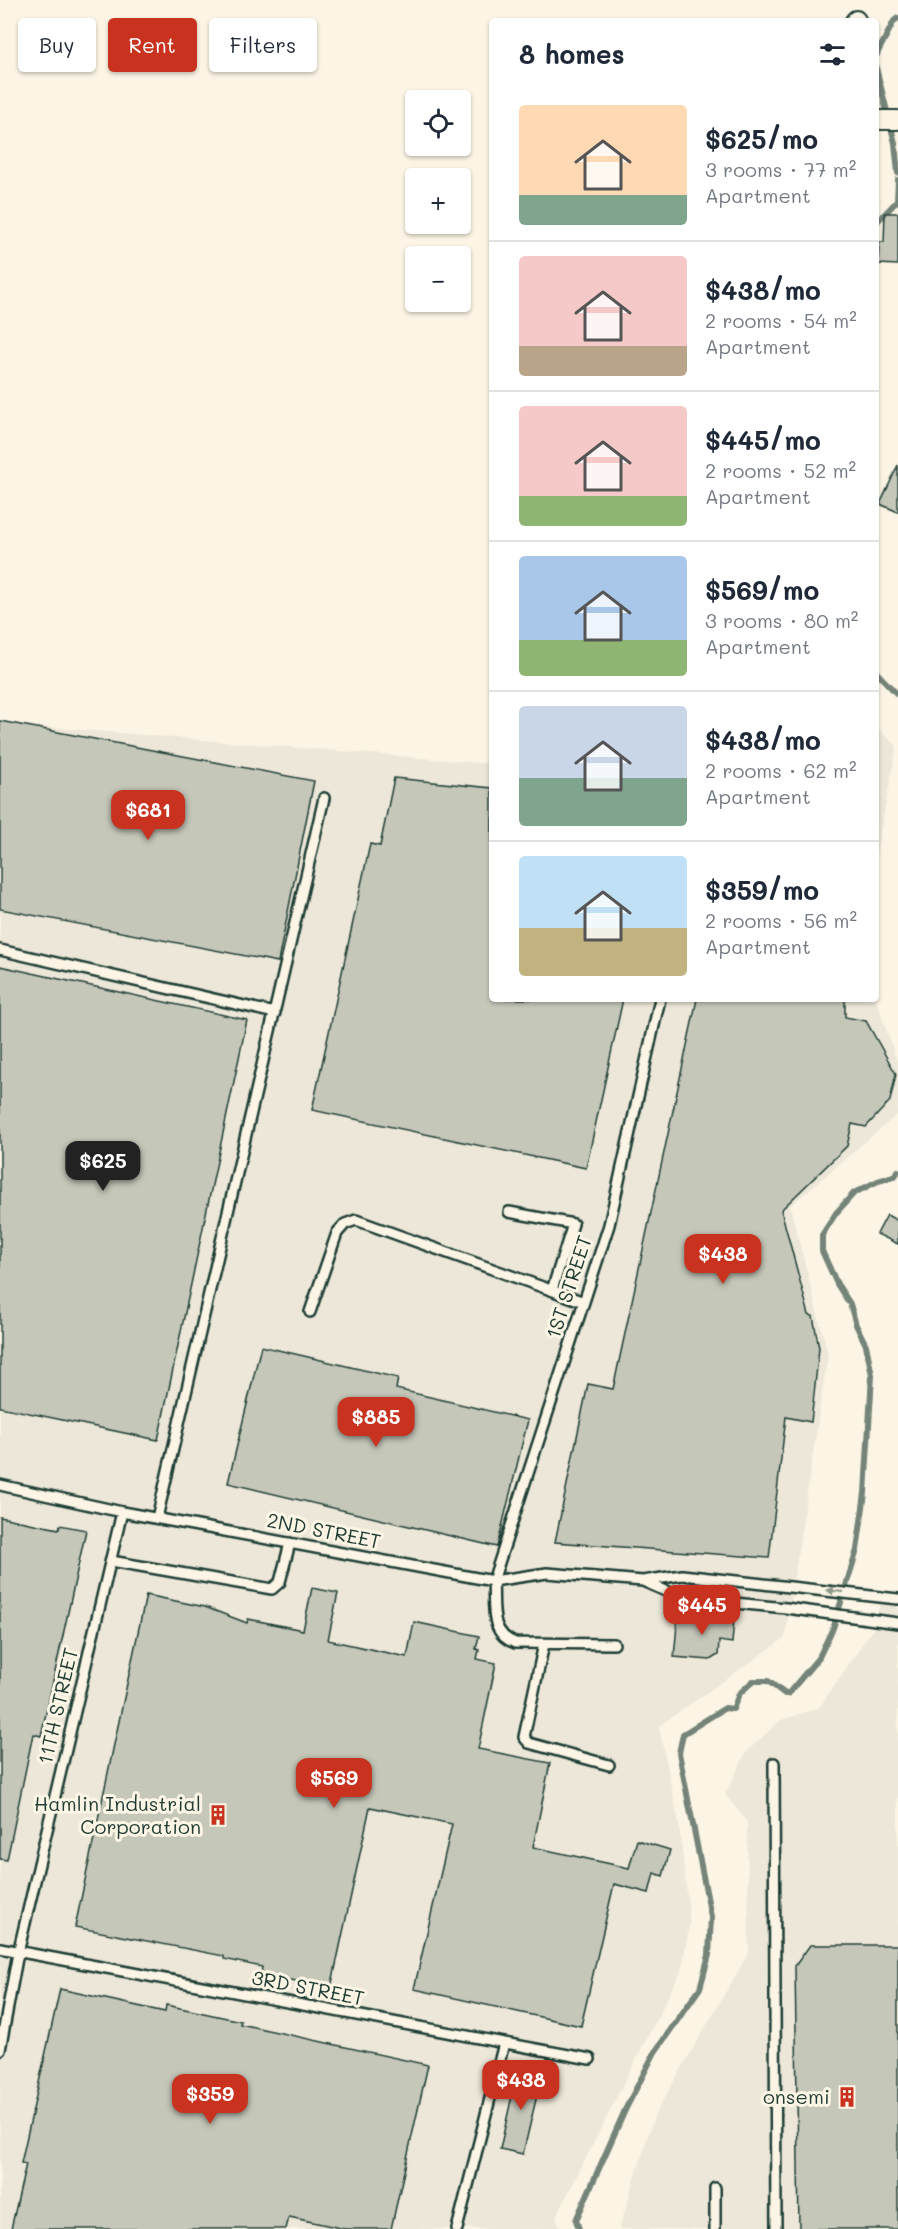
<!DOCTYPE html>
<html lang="en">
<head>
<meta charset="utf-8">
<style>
  body { margin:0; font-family:Mali,sans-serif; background:#f2f2f3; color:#1f2937; height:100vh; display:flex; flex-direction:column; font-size:22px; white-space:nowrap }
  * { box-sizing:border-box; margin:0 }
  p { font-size:20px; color:#747a83 }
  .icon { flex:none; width:33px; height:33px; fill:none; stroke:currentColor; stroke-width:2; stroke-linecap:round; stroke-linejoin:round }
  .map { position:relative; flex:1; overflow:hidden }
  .panel { position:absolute; left:489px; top:18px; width:390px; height:984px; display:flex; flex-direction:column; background:#fff; border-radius:6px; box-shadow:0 2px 4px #0004 }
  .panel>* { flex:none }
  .hud { position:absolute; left:18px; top:18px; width:381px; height:54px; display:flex; gap:12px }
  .fabs { position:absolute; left:405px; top:90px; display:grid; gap:12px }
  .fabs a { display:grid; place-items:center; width:66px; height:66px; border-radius:6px; background:#fff; box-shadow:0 2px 4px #0004; font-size:30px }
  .price { position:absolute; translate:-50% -51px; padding:0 14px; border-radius:12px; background:#c8321e; color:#fff; font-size:20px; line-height:39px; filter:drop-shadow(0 2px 3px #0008) }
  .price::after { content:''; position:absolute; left:50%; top:36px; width:18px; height:14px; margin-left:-9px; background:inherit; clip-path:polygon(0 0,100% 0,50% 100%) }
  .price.selected { background:#222; color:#fff }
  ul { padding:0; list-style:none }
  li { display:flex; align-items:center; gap:18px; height:150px; padding:0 30px }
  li+li { border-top:2px solid #e0e1e3 }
  li span { display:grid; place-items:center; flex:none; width:168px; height:120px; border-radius:6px; color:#555 }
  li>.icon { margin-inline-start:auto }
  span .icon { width:72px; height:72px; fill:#fffc; stroke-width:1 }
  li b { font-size:26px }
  h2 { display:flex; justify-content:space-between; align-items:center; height:72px; padding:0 30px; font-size:26px }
  .tag { padding:0 21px; border-radius:6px; background:#fff; box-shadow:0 2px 4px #0004; font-size:21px; line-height:54px }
  .tag.selected { background:#c8321e; color:#fff }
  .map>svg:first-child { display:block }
  .built { fill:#ece7d8 }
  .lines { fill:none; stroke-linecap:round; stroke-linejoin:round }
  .stream { stroke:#758479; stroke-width:6 }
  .building { fill:#c5c7b9; stroke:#1f3d34; stroke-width:1.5 }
  .lane-casing { stroke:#1f3d34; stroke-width:14 }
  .street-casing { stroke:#1f3d34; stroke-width:22 }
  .lane { stroke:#fcf5e5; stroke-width:9 }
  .street { stroke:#fcf5e5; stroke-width:18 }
  .oneway { fill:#8e998c }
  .labels { text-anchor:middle; stroke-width:6; stroke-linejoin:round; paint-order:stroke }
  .street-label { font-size:20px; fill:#1f3d34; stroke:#fcf5e5 }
  .poi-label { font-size:20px; fill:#1f3d34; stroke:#fcf5e5; text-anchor:end }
</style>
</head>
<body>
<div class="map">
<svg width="898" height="2229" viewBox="0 0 898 2229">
  <rect width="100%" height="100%" fill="#fcf5e5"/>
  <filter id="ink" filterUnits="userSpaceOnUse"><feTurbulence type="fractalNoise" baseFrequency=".0167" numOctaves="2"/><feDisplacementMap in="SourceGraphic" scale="12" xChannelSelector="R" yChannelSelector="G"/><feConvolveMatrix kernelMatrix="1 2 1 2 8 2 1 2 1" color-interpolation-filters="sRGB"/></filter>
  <g filter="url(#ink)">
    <path class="built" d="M 0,723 L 492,764 L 492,999 L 876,999 L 898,1064 L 898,1114 L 790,1206 L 828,1354 L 785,1638 L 659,1726 L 679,1824 L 690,1923 L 682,1969 L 556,2217 L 561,2229 L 0,2229 Z
      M 876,727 L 897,746 L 876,854 Z
      M 883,1591 L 898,1593 L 898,2229 L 619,2229 L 655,2114 L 749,1952 L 747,1822 L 725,1794 L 747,1751 L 781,1720 L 819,1708 L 874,1627 Z"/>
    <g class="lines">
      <path class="stream" d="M 876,56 L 894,21 L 898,18
        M 876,68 L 895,143 L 898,173
        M 876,223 L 897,201 L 898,180
        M 876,672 L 898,695
        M 579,2229 L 576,2220 L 626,2108 L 655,2052 L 700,1988 L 709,1955 L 711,1917 L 679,1753 L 683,1734 L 725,1708 L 733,1709 L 739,1694 L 753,1681 L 768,1681 L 785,1694 L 788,1694 L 819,1657 L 833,1628 L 857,1550 L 865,1493 L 872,1375 L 866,1345 L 856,1325 L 850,1304 L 837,1284 L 822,1251 L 822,1235 L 836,1213 L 854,1193 L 878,1181 L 895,1176 L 898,1171"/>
    </g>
    <path class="building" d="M 885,213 L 898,213 L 898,265 L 878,264 L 879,242 L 884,242 Z
      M 898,465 L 898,512 L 880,504 Z
      M 0,721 L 314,781 L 278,962 L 0,909 Z
      M 394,778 L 492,788 L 492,999 L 623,999 L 586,1168 L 312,1110 L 370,844 L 380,846 Z
      M 0,966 L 247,1020 L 158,1440 L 0,1407 Z
      M 697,999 L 845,999 L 845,1017 L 866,1021 L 896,1074 L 890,1101 L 866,1127 L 852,1124 L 847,1146 L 781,1210 L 809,1315 L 813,1316 L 819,1348 L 811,1422 L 786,1417 L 769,1558 L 555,1542 L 588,1384 L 613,1389 Z
      M 887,1215 L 898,1221 L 898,1244 L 877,1234 Z
      M 261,1346 L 398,1378 L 396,1389 L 528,1420 L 497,1547 L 228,1483 Z
      M 0,1517 L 59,1529 L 60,1525 L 86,1530 L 41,1736 L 33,1734 L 7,1860 L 0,1859 Z
      M 312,1588 L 338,1593 L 328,1640 L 407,1657 L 414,1622 L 479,1636 L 476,1649 L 479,1650 L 477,1659 L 496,1663 L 478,1749 L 550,1763 L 533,1847 L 629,1868 L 637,1840 L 670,1850 L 663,1876 L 654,1873 L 649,1893 L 614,1884 L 581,2026 L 414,1989 L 452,1824 L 370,1807 L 331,1988 L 261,1974 L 262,1967 L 224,1959 L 224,1956 L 75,1927 L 146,1595 L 205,1607 L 247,1623 L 248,1619 L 303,1630 Z
      M 678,1614 L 734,1619 L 732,1643 L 719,1641 L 718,1655 L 710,1660 L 674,1657 Z
      M 810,1945 L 898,1945 L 898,2229 L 799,2229 L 795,1966 Z
      M 60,1989 L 165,2012 L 166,2005 L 241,2021 L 240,2024 L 428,2065 L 391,2229 L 345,2229 L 289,2217 L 286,2229 L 11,2229 L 26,2164 L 21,2163 Z
      M 518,2069 L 542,2074 L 523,2154 L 500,2149 Z"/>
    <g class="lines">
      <g class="lane-casing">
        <path id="lane" d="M 0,950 L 275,1013
          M 509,1212 L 573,1224 L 552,1290
          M 310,1312 L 337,1233 L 345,1224 L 356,1220 L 584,1302
          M 0,1485 L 122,1512 L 493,1581 L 547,1573 L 643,1581 L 682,1575 L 898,1599
          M 157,1518 L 324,798
          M 111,1561 L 272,1589 L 280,1582 L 290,1543
          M 643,1581 L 682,1598 L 786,1608 L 898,1623
          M 544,1644 L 524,1737 L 529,1743 L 609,1765
          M 614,1644 L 515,1643 C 488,1633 495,1605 493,1581 L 609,1225 L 660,999
          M 774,1763 L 776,2229
          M 0,1948 L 590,2059
          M 0,2050 L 18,1953 L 122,1512
          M 715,2188 L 715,2229
          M 457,2229 L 504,2043"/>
      </g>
      <g class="street-casing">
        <path id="street" d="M 855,21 L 856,20
          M 876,120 L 898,120"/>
      </g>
      <use href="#lane" class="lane"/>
      <use href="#street" class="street"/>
    </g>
    <defs><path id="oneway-solid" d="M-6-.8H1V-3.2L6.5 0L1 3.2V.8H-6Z" transform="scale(1.5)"/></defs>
    <use class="oneway" href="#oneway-solid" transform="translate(835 1591) rotate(-173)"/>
  </g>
  <defs>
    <g id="building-bare" transform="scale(1.62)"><path d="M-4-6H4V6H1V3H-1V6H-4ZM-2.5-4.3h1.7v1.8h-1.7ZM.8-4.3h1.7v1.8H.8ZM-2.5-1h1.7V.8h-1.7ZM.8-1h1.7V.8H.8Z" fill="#c8321e" stroke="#fcf5e5" stroke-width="2.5" paint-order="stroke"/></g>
  </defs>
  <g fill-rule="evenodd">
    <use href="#building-bare" x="218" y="1815"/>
    <use href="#building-bare" x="847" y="2097"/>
  </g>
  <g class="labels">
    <g class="street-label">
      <text transform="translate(569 1287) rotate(-72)" y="7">1ST STREET</text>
      <text transform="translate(324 1531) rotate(11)" y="7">2ND STREET</text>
      <text transform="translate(58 1706) rotate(-77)" y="7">11TH STREET</text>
      <text transform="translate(308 1988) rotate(11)" y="7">3RD STREET</text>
    </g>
    <g class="poi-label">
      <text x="201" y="1811">Hamlin Industrial<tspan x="201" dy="23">Corporation</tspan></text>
      <text x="830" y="2104">onsemi</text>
    </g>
  </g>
</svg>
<div class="fabs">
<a><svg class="icon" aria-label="locate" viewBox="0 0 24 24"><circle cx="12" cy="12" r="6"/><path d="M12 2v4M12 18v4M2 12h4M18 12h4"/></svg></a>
<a>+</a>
<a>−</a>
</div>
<b class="price" style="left:148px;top:841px">$681</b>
<b class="price selected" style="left:103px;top:1192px">$625</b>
<b class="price" style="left:723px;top:1285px">$438</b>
<b class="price" style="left:376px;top:1448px">$885</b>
<b class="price" style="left:702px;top:1636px">$445</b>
<b class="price" style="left:334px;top:1809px">$569</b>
<b class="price" style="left:521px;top:2111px">$438</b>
<b class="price" style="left:210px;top:2125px">$359</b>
<div class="hud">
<a class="tag">Buy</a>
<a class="tag selected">Rent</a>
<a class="tag">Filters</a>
</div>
<section class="panel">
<h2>8 homes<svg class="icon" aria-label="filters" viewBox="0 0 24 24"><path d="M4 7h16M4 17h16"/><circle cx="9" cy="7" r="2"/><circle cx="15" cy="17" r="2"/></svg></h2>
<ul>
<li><span style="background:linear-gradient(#ffd9b3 75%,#7fa58c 0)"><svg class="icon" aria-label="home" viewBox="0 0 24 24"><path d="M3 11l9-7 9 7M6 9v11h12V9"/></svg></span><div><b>$625/mo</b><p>3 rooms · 77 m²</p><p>Apartment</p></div></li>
<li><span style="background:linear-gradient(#f6c9c9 75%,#b9a48a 0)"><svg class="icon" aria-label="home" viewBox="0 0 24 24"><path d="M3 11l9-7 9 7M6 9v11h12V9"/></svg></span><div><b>$438/mo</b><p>2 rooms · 54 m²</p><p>Apartment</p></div></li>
<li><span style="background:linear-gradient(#f6c9c9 75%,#8fb573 0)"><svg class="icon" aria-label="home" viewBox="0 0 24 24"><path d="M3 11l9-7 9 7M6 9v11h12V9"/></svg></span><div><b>$445/mo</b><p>2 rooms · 52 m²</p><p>Apartment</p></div></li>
<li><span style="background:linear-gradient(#a9c7e8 70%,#8fb573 0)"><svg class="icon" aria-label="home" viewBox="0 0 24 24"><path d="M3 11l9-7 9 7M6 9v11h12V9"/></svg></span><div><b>$569/mo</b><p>3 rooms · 80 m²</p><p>Apartment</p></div></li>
<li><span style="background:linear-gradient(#c9d6e8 60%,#7fa58c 0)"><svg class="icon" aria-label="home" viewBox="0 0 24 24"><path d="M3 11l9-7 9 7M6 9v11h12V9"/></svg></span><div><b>$438/mo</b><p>2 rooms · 62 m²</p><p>Apartment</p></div></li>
<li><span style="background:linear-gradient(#bfe0f5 60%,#c2b280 0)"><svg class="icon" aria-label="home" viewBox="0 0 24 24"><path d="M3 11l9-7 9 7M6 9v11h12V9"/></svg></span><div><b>$359/mo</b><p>2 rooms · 56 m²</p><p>Apartment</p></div></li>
</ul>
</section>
</div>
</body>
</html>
